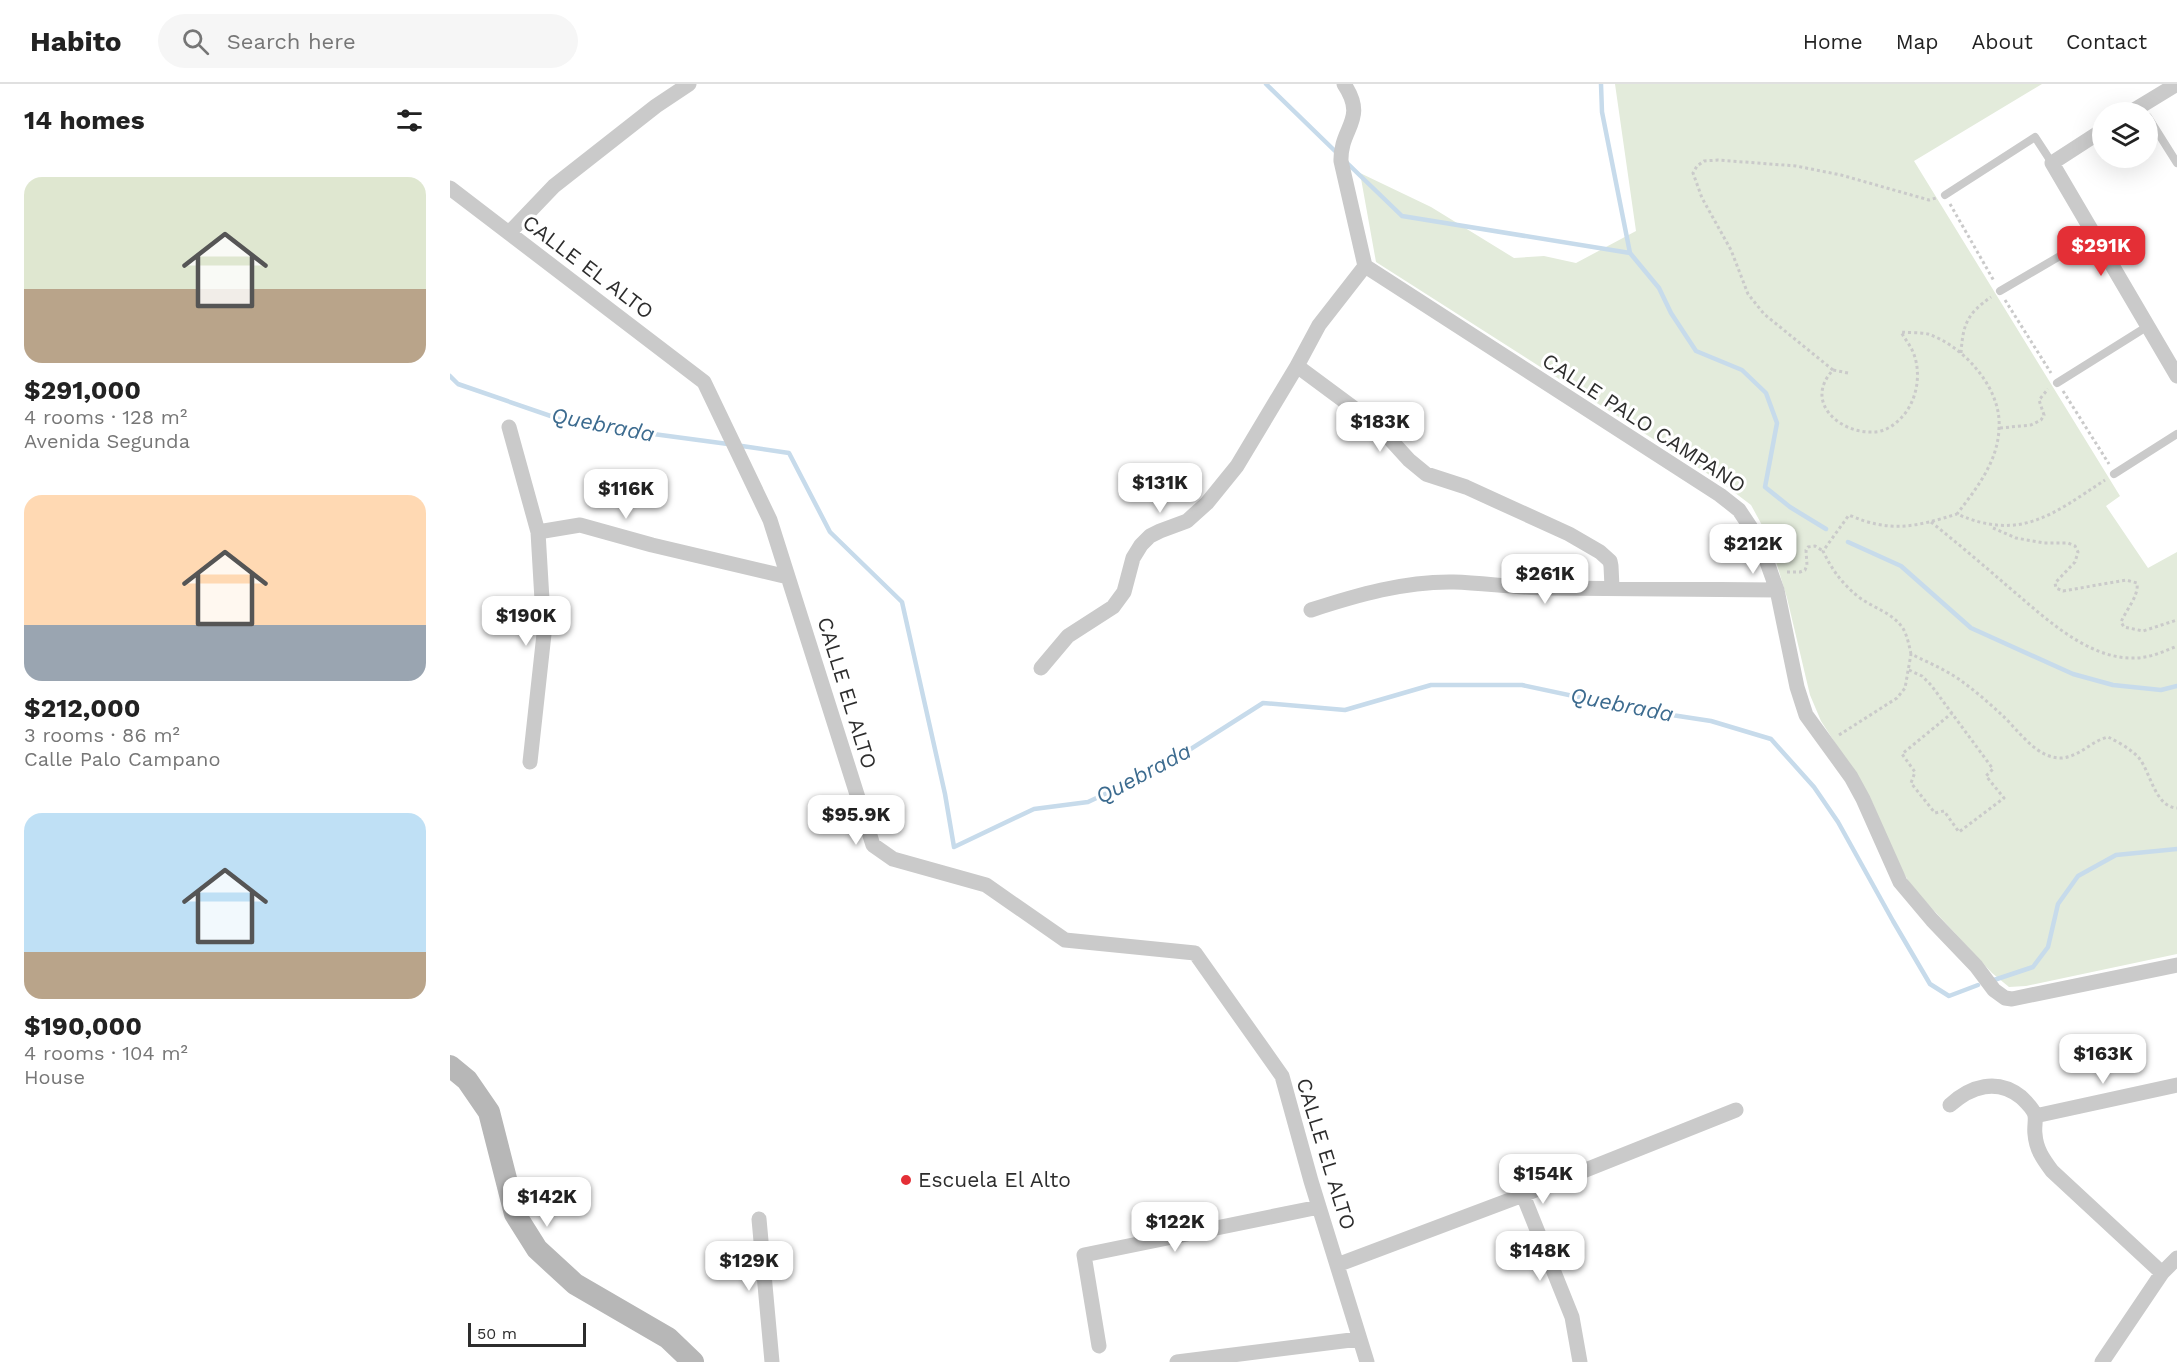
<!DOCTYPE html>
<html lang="en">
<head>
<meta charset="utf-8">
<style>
  body { margin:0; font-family:"Work Sans",sans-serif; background:#f6f6f6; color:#222; height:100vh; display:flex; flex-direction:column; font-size:22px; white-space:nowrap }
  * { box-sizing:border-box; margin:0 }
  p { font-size:20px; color:#767676 }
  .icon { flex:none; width:33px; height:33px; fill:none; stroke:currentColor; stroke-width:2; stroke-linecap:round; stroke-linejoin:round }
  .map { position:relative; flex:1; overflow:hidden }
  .details { display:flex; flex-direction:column; background:#fff; width:450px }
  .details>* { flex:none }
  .buttons { position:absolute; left:1642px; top:18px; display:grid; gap:12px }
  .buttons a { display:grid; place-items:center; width:66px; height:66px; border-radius:50%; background:#fff; box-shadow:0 6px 24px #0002; font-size:30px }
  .scale { position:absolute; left:18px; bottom:15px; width:118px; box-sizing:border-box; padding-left:6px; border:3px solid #2d2d2d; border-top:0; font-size:16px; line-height:21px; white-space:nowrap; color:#2d2d2d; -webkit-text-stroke:4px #fff; paint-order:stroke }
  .price { position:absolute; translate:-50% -51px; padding:0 14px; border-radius:12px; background:#fff; color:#222; font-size:20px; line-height:39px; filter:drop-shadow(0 2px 3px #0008) }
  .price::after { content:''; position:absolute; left:50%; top:36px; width:18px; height:14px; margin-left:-9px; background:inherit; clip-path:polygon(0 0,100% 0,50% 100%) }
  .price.on { background:#e42f36; color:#fff }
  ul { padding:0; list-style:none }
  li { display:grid; align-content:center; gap:12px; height:318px; padding:0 24px }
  li span { display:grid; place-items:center; height:186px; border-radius:18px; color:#555 }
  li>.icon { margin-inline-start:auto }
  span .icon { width:108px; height:108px; fill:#fffc; stroke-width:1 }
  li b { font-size:26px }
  h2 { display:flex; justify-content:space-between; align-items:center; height:72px; padding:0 24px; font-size:26px }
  header { display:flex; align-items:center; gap:36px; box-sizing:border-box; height:84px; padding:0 30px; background:#fff; border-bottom:2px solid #e0e0e0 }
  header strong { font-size:28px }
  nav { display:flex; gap:33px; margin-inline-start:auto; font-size:21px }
  .search { width:420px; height:54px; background:#f6f6f6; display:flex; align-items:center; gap:15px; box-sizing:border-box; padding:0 21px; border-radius:33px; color:#767676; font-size:22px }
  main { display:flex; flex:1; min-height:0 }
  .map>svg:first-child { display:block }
  .green { fill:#e3ebdb }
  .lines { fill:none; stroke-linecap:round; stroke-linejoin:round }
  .stream { stroke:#c7dbeb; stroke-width:4.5 }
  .path { stroke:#cacaca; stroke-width:3; stroke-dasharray:3 3; stroke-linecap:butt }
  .lane { stroke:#cacaca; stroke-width:8 }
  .street { stroke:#cacaca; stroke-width:15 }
  .secondary { stroke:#b7b7b7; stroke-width:22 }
  .poi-dot { fill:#e42f36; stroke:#fff; stroke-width:2 }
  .labels { text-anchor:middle; stroke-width:6; stroke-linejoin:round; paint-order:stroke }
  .street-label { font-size:21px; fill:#2d2d2d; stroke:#fff }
  .poi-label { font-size:21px; fill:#2d2d2d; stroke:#fff; text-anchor:start }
  .water-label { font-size:22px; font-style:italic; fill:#3c6b8f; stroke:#fff }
</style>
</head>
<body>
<header>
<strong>Habito</strong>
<div class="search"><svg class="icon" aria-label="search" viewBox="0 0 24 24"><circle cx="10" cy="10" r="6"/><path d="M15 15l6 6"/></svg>Search here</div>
<nav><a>Home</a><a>Map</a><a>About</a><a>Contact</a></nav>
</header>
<main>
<section class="details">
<h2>14 homes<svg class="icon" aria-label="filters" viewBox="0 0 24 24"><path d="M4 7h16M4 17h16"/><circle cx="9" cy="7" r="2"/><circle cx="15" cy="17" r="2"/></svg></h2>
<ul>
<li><span style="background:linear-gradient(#dfe7d0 60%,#b9a48a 0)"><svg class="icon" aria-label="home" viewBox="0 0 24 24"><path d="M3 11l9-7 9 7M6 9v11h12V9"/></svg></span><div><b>$291,000</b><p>4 rooms · 128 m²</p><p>Avenida Segunda</p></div></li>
<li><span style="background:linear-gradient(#ffd9b3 70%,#9aa5b1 0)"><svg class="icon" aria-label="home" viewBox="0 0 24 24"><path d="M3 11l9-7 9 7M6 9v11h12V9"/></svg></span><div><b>$212,000</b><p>3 rooms · 86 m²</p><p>Calle Palo Campano</p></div></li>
<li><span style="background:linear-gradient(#bfe0f5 75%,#b9a48a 0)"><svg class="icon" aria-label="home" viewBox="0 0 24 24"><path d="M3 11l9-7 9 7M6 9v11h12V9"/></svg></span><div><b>$190,000</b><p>4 rooms · 104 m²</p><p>House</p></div></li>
</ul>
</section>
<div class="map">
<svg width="1727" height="1278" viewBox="0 0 1727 1278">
  <rect width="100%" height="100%" fill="#fff"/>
  <path class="green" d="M 1165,0 L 1592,0 L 1464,77 L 1670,412 L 1656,422 L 1698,484 L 1727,468 L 1727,870 L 1576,902 L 1559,903 L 1542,889 L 1462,803 L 1449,781 L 1420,713 L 1371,637 L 1360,611 L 1337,514 L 1319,454 L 1301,421 L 1272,399 L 926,178 L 910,89 L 981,123 L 1064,174 L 1094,172 L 1126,179 L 1186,147 Z"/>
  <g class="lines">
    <path class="stream" d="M 816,0 L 885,67
      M 1151,0 L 1152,28 L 1180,169 L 1209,204 L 1221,229 L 1246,267 L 1292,286 L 1316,309 L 1327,339 L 1315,403 L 1340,423 L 1376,445
      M 896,78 L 952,132 L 1180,169
      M 0,292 L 8,300 L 121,339 L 278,360
      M 292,362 L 339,369 L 380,448 L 452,518 L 495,710 L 504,763 L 584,725 L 638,718 L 714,682 L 813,619 L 895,626 L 981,601 L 1072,601 L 1189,626 L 1261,637 L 1321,655 L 1364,703 L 1388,738 L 1443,837 L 1480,900 L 1499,912 L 1528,901
      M 1398,458 L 1451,482 L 1521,544 L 1623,590 L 1663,601 L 1711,606 L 1727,602
      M 1544,896 L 1583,883 L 1598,863 L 1608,820 L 1628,792 L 1666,771 L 1727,765"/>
    <path class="path" d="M 1500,120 L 1544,197
      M 1555,216 L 1601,289
      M 1511,269 C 1513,240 1517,230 1541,213
      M 1383,286 L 1314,230 L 1298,210 L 1281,166 L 1252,114 L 1243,89 L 1247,82 L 1254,77 L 1268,76 L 1346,82 L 1391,91 L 1479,116 L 1486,114
      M 1398,289 L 1383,286 C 1353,318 1390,350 1424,348 C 1434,348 1445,341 1452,333 C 1467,317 1472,289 1463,268 C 1460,261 1455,255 1451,248 C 1459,249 1470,248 1478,250 C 1514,262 1552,305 1549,344 C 1548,378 1526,405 1507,430 C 1571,458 1603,430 1655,396
      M 1613,307 L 1659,380
      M 1550,344 L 1581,341 L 1591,336 L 1594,331 L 1589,316 L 1598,305
      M 1481,438 C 1506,458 1531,479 1555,500 C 1589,528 1632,572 1679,574 C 1696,575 1711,569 1727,562
      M 1543,444 L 1566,454 L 1594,459 L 1618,459 L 1625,462 L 1628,468 L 1625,478 L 1605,499 L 1606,504 L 1613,507 L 1676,496 L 1687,499 C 1689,512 1676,526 1671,538 L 1674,543 L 1693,547 L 1727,536
      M 1337,488 L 1350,488 L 1355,486 L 1357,481 L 1356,466 L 1358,463 L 1365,462 L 1373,467
      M 1461,570 C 1459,561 1457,550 1452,543 C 1442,529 1424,524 1410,514 C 1393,501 1382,486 1373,467 L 1399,431 C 1440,449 1465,443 1507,430
      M 1459,586 L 1472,592 L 1481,601 L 1543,685 L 1536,692 L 1554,714 L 1509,748 L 1494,727 L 1485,729 L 1461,699 L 1465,688 L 1452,670 L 1502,629
      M 1389,651 L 1447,614 L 1455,604 L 1461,570 C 1479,579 1499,587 1514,599 C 1528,609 1541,621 1553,632 C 1569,647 1587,675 1612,674 C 1631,672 1641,657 1658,653 C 1668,658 1681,665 1689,674 C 1701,689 1705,723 1727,724"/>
    <path class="lane" d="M 1698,33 L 1727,79
      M 1495,111 L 1585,53 L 1602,79
      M 1550,207 L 1646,151
      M 1607,299 L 1698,242
      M 1664,390 L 1727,350"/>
    <path class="street" d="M 894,0 C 918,36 890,43 891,77 L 915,182 L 1270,411 L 1289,426 L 1309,456 L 1327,506 L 1347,603 L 1356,631 L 1401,693 L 1413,715 L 1450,798 L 1482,836 L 1526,882 L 1544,906 L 1555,914 L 1562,915 L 1727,881
      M 1681,28 L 1727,0
      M 1653,46 L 1602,79 L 1727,292
      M 0,104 L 254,298 L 320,436 L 423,761 L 443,775 L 536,801 L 615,856 L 745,869 L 832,992 L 861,1097 L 917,1278
      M 59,149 L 104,102 L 206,22 L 239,0
      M 915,182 L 869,241 L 847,282 L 928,342 L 959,376 L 976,390 L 1016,403 L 1119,450 L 1150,468 L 1160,477 L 1161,482 L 1162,503
      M 59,343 L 88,448 L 130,441 L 202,461 L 338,493
      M 861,526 C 907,511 955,497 1004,498 C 1035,499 1067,504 1099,504 C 1175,504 1251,505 1327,506
      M 591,584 L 618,552 L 663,523 L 674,508 L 683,474 L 691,461 L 700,452 L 710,447 L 737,437 L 757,419 L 787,382 L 847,282
      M 80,678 L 94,550 L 88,448
      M 1500,1021 C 1521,1002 1547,994 1571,1013 C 1576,1018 1583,1024 1585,1031 C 1586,1037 1584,1044 1585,1050 C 1586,1065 1593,1075 1602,1087 L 1712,1189
      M 1585,1032 L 1727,1001
      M 1073,1111 L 1122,1233 L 1130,1278
      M 309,1135 L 322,1278
      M 887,1181 L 1073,1111 L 1286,1026
      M 649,1262 L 634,1171 L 869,1123
      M 727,1278 L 909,1255
      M 1652,1278 L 1712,1189 L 1727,1174"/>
    <path class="secondary" d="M 0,982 L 17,996 L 39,1028 L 65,1130 L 87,1165 L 125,1200 L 218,1254 L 243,1278"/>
  </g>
  <circle class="poi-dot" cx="456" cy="1096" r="6"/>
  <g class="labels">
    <g class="street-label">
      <text transform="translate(138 183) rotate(37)" y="7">CALLE EL ALTO</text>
      <text transform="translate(1194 339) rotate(33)" y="7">CALLE PALO CAMPANO</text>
      <text transform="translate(397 609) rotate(73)" y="7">CALLE EL ALTO</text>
      <text transform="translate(876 1070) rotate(73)" y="7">CALLE EL ALTO</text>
    </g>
    <g class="poi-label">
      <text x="468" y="1103">Escuela El Alto</text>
    </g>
    <g class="water-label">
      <text transform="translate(153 340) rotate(11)" y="8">Quebrada</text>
      <text transform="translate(1172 620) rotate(11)" y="8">Quebrada</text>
      <text transform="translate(693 689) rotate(-28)" y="8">Quebrada</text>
    </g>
  </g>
</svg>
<div class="buttons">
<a><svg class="icon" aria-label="layers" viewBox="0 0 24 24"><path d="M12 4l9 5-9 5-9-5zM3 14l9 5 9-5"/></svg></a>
</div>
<div class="scale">50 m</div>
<b class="price on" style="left:1651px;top:193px">$291K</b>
<b class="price" style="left:930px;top:369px">$183K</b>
<b class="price" style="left:710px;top:430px">$131K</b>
<b class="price" style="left:176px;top:436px">$116K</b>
<b class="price" style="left:1303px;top:491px">$212K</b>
<b class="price" style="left:1095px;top:521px">$261K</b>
<b class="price" style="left:76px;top:563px">$190K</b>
<b class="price" style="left:406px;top:762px">$95.9K</b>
<b class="price" style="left:1653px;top:1001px">$163K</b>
<b class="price" style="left:1093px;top:1121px">$154K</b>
<b class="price" style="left:97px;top:1144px">$142K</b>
<b class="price" style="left:725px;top:1169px">$122K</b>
<b class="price" style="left:1090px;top:1198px">$148K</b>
<b class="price" style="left:299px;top:1208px">$129K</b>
</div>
</main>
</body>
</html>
